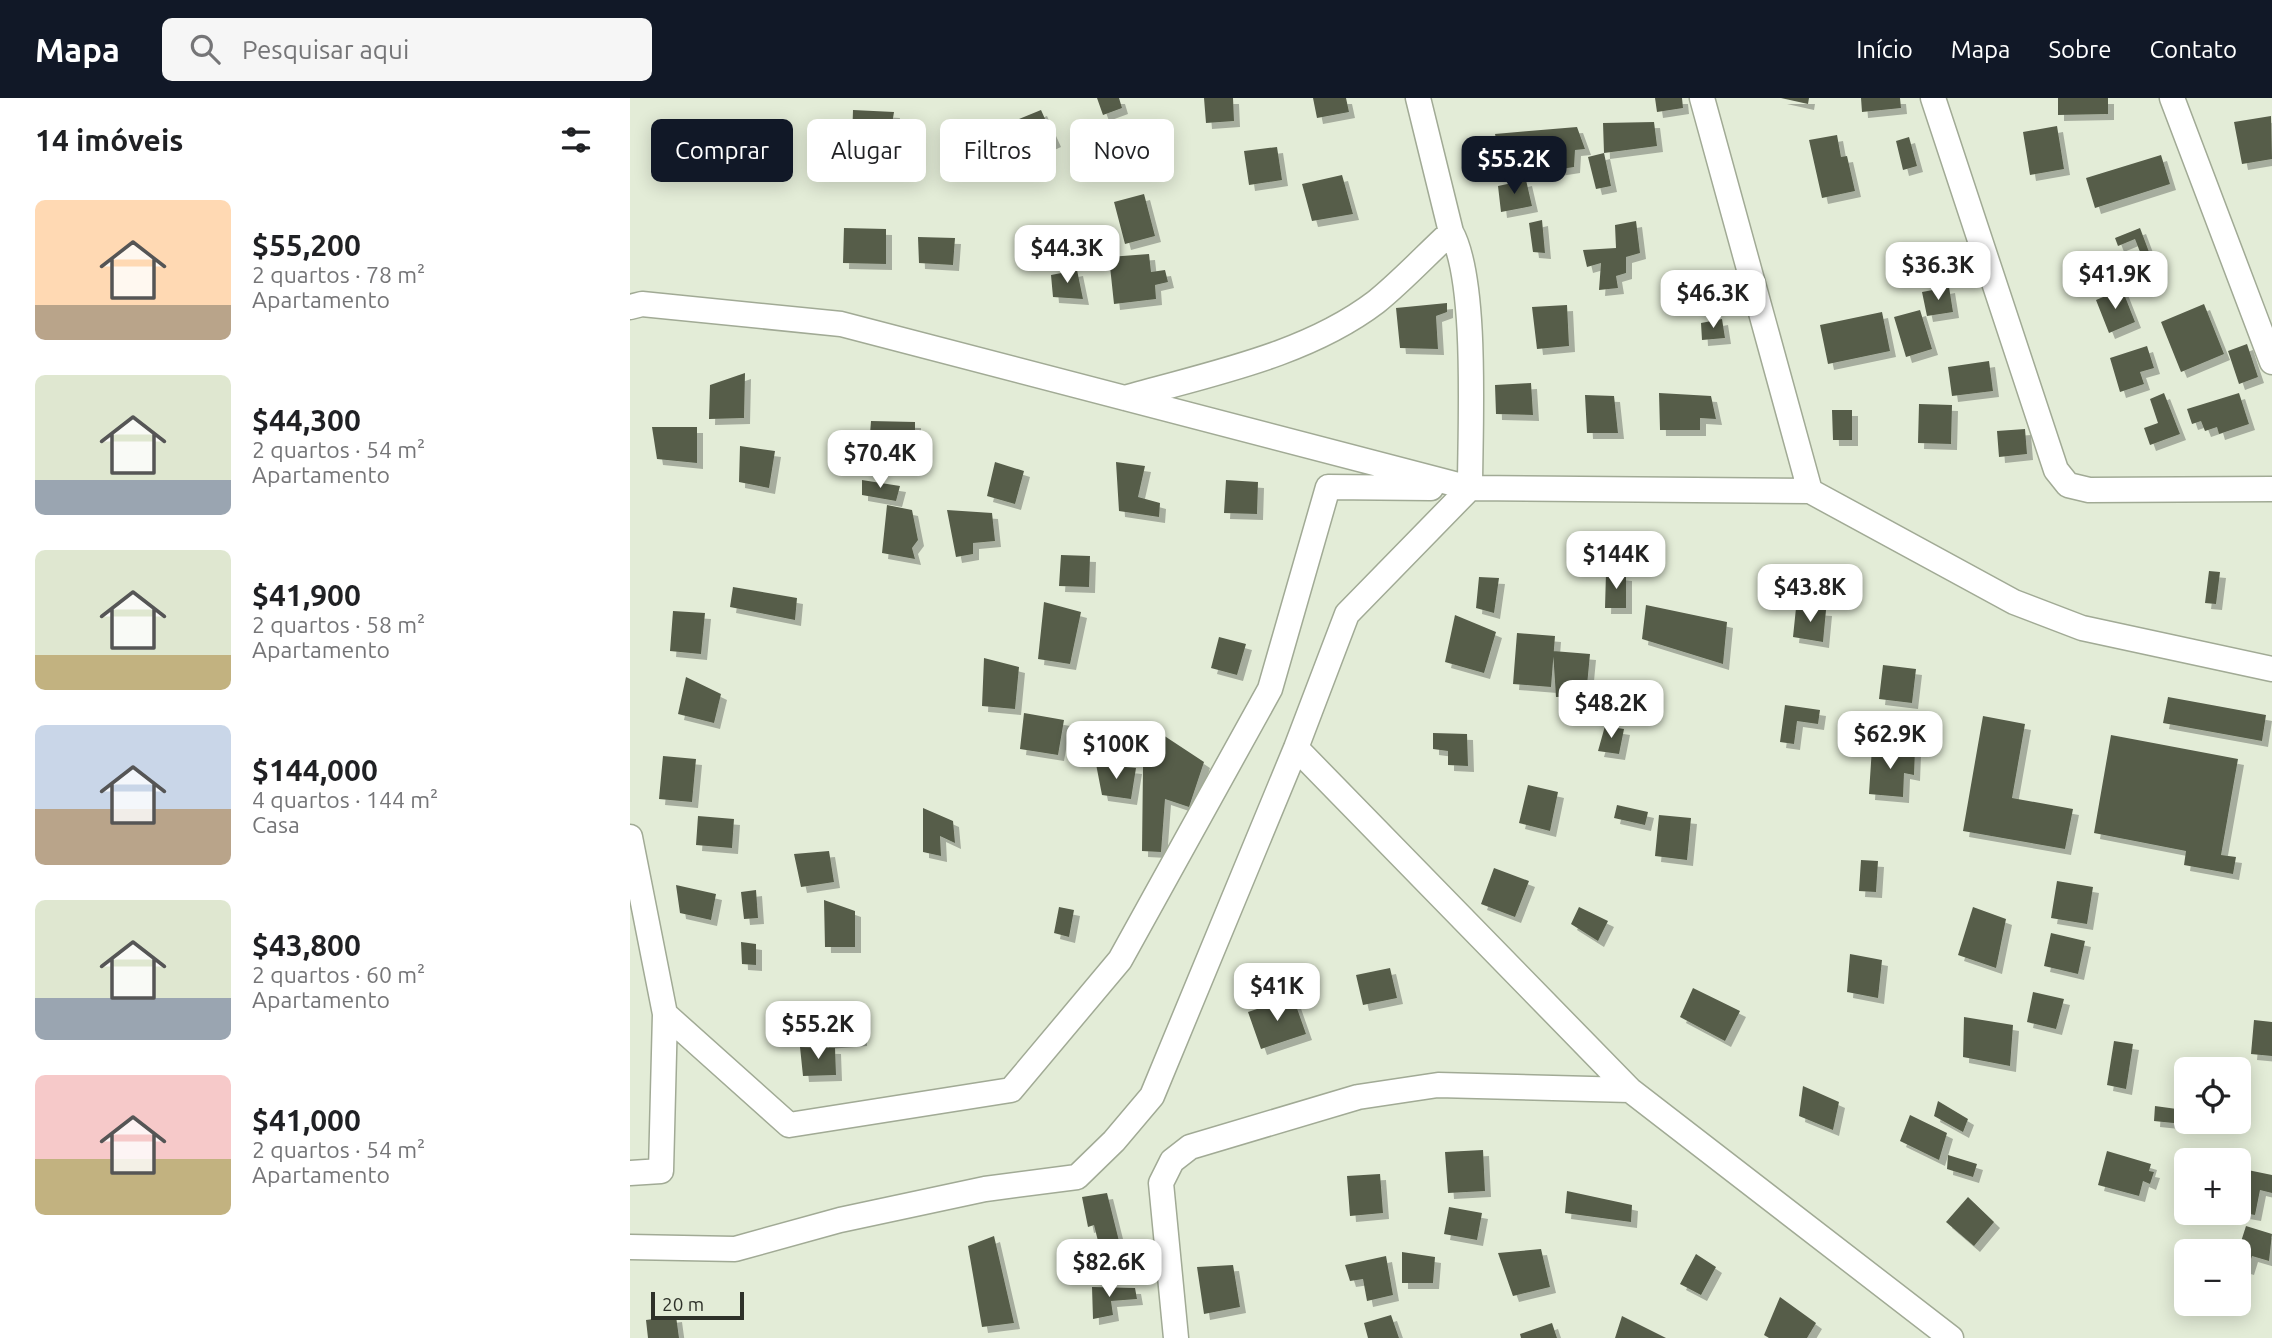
<!DOCTYPE html>
<html lang="pt">
<head>
<meta charset="utf-8">
<style>
  body { margin:0; font-family:Ubuntu,sans-serif; background:#f6f6f6; color:#202124; height:100vh; display:flex; flex-direction:column; font-size:26px; white-space:nowrap }
  * { box-sizing:border-box; margin:0 }
  p { font-size:23px; color:#757577 }
  .icon { flex:none; width:38px; height:38px; fill:none; stroke:currentColor; stroke-width:2; stroke-linecap:round; stroke-linejoin:round }
  .map { position:relative; flex:1; overflow:hidden }
  .details { display:flex; flex-direction:column; background:#fff; width:630px }
  .details>* { flex:none }
  .hud { position:absolute; left:21px; top:21px; width:665px; height:63px; display:flex; gap:14px }
  .buttons { position:absolute; left:1544px; top:959px; display:grid; gap:14px }
  .buttons a { display:grid; place-items:center; width:77px; height:77px; border-radius:10px; background:#fff; box-shadow:0 4px 18px #0003; font-size:35px }
  .scale { position:absolute; left:21px; bottom:18px; width:93px; box-sizing:border-box; padding-left:7px; border:4px solid #2e3129; border-top:0; font-size:19px; line-height:24px; white-space:nowrap; color:#2e3129; -webkit-text-stroke:5px #e3ecd7; paint-order:stroke }
  .price { position:absolute; translate:-50% -60px; padding:0 16px; border-radius:14px; background:#fff; color:#222; font-size:23px; line-height:46px; filter:drop-shadow(0 2px 4px #0008) }
  .price::after { content:''; position:absolute; left:50%; top:42px; width:21px; height:16px; margin-left:-10px; background:inherit; clip-path:polygon(0 0,100% 0,50% 100%) }
  .price.active { background:#111827; color:#fff }
  ul { padding:0; list-style:none }
  li { display:flex; align-items:center; gap:21px; height:175px; padding:0 35px }
  li span { display:grid; place-items:center; flex:none; width:196px; height:140px; border-radius:10px; color:#555 }
  li>.icon { margin-inline-start:auto }
  span .icon { width:84px; height:84px; fill:#fffc; stroke-width:1 }
  li b { font-size:30px }
  h2 { display:flex; justify-content:space-between; align-items:center; height:84px; padding:0 35px; font-size:30px }
  .tag { padding:0 24px; border-radius:10px; background:#fff; box-shadow:0 4px 18px #0003; font-size:24px; line-height:63px }
  .tag.active { background:#111827; color:#fff }
  header { display:flex; align-items:center; gap:42px; box-sizing:border-box; height:98px; padding:0 35px; background:#111827; color:#fff }
  header strong { font-size:33px }
  nav { display:flex; gap:38px; margin-inline-start:auto; font-size:24px }
  .search { width:490px; height:63px; background:#f6f6f6; display:flex; align-items:center; gap:18px; box-sizing:border-box; padding:0 24px; border-radius:10px; color:#757577; font-size:26px }
  main { display:flex; flex:1; min-height:0 }
  .map>svg:first-child { display:block }
  .building { fill:#565d4a; filter:url(#shadow) }
  .lines { fill:none; stroke-linecap:round; stroke-linejoin:round }
  .street-casing { stroke:#a1aa95; stroke-width:27 }
  .street { stroke:#fff; stroke-width:24 }
</style>
</head>
<body>
<header>
<strong>Mapa</strong>
<div class="search"><svg class="icon" aria-label="search" viewBox="0 0 24 24"><circle cx="10" cy="10" r="6"/><path d="M15 15l6 6"/></svg>Pesquisar aqui</div>
<nav><a>Início</a><a>Mapa</a><a>Sobre</a><a>Contato</a></nav>
</header>
<main>
<section class="details">
<h2>14 imóveis<svg class="icon" aria-label="filters" viewBox="0 0 24 24"><path d="M4 7h16M4 17h16"/><circle cx="9" cy="7" r="2"/><circle cx="15" cy="17" r="2"/></svg></h2>
<ul>
<li><span style="background:linear-gradient(#ffd9b3 75%,#b9a48a 0)"><svg class="icon" aria-label="home" viewBox="0 0 24 24"><path d="M3 11l9-7 9 7M6 9v11h12V9"/></svg></span><div><b>$55,200</b><p>2 quartos · 78 m²</p><p>Apartamento</p></div></li>
<li><span style="background:linear-gradient(#dfe7d0 75%,#9aa5b1 0)"><svg class="icon" aria-label="home" viewBox="0 0 24 24"><path d="M3 11l9-7 9 7M6 9v11h12V9"/></svg></span><div><b>$44,300</b><p>2 quartos · 54 m²</p><p>Apartamento</p></div></li>
<li><span style="background:linear-gradient(#dfe7d0 75%,#c2b280 0)"><svg class="icon" aria-label="home" viewBox="0 0 24 24"><path d="M3 11l9-7 9 7M6 9v11h12V9"/></svg></span><div><b>$41,900</b><p>2 quartos · 58 m²</p><p>Apartamento</p></div></li>
<li><span style="background:linear-gradient(#c9d6e8 60%,#b9a48a 0)"><svg class="icon" aria-label="home" viewBox="0 0 24 24"><path d="M3 11l9-7 9 7M6 9v11h12V9"/></svg></span><div><b>$144,000</b><p>4 quartos · 144 m²</p><p>Casa</p></div></li>
<li><span style="background:linear-gradient(#dfe7d0 70%,#9aa5b1 0)"><svg class="icon" aria-label="home" viewBox="0 0 24 24"><path d="M3 11l9-7 9 7M6 9v11h12V9"/></svg></span><div><b>$43,800</b><p>2 quartos · 60 m²</p><p>Apartamento</p></div></li>
<li><span style="background:linear-gradient(#f6c9c9 60%,#c2b280 0)"><svg class="icon" aria-label="home" viewBox="0 0 24 24"><path d="M3 11l9-7 9 7M6 9v11h12V9"/></svg></span><div><b>$41,000</b><p>2 quartos · 54 m²</p><p>Apartamento</p></div></li>
</ul>
</section>
<div class="map">
<svg width="1642" height="1240" viewBox="0 0 1642 1240">
  <defs>
    <filter id="shadow"><feDropShadow dx="6" dy="6" stdDeviation="0" flood-color="#0004"/></filter>
  </defs>
  <rect width="100%" height="100%" fill="#e3ecd7"/>
  <path class="building" d="M 467,0 L 489,0 L 492,10 L 473,17 Z
    M 574,0 L 603,0 L 604,23 L 576,25 Z
    M 683,0 L 716,0 L 719,14 L 687,20 Z
    M 1025,0 L 1052,0 L 1053,10 L 1027,14 Z
    M 1151,0 L 1179,0 L 1178,6 Z
    M 1231,0 L 1270,0 L 1271,10 L 1232,14 Z
    M 1428,0 L 1478,0 L 1478,16 L 1428,17 Z
    M 223,12 L 264,14 L 259,45 L 222,43 Z
    M 411,12 L 425,43 L 403,53 L 389,21 Z
    M 1641,18 L 1642,61 L 1612,66 L 1604,24 Z
    M 1024,24 L 1027,48 L 974,55 L 973,25 Z
    M 1427,28 L 1434,71 L 1400,77 L 1393,34 Z
    M 947,29 L 955,51 L 945,52 L 944,69 L 912,74 L 907,57 L 893,58 L 894,74 L 874,78 L 865,36 Z
    M 1207,37 L 1211,59 L 1217,58 L 1225,93 L 1192,100 L 1179,42 Z
    M 1279,39 L 1287,68 L 1273,72 L 1266,43 Z
    M 486,43 L 494,62 L 468,75 L 460,55 Z
    M 647,49 L 652,82 L 619,87 L 614,53 Z
    M 974,55 L 981,88 L 966,91 L 958,59 Z
    M 1531,57 L 1540,86 L 1465,110 L 1456,80 Z
    M 712,77 L 723,116 L 682,123 L 672,86 Z
    M 896,82 L 902,108 L 871,114 L 868,88 Z
    M 514,96 L 525,138 L 495,146 L 484,104 Z
    M 912,122 L 915,155 L 903,154 L 899,125 Z
    M 1006,123 L 1010,155 L 996,159 L 996,175 L 986,178 L 988,190 L 969,192 L 971,165 L 957,169 L 953,152 L 986,150 L 985,127 Z
    M 214,130 L 256,131 L 256,166 L 213,165 Z
    M 1510,130 L 1522,162 L 1497,172 L 1494,166 L 1512,159 L 1505,141 L 1488,148 L 1485,140 Z
    M 288,139 L 325,140 L 323,167 L 289,165 Z
    M 519,156 L 521,174 L 535,172 L 538,184 L 525,187 L 526,201 L 484,206 L 479,159 Z
    M 447,172 L 453,201 L 423,199 L 421,177 Z
    M 1319,189 L 1323,214 L 1297,218 L 1292,194 Z
    M 1492,191 L 1505,224 L 1479,235 L 1466,202 Z
    M 817,205 L 817,214 L 806,218 L 808,251 L 770,250 L 766,210 Z
    M 1574,206 L 1594,256 L 1551,274 L 1531,224 Z
    M 937,207 L 939,248 L 907,251 L 902,209 Z
    M 1290,212 L 1302,251 L 1276,259 L 1264,219 Z
    M 1252,214 L 1260,253 L 1198,266 L 1190,227 Z
    M 1092,221 L 1095,240 L 1072,242 L 1071,225 Z
    M 1617,246 L 1628,279 L 1609,286 L 1598,253 Z
    M 1517,248 L 1524,270 L 1510,274 L 1514,286 L 1490,294 L 1480,260 Z
    M 1359,263 L 1363,293 L 1322,298 L 1318,269 Z
    M 115,275 L 114,320 L 79,321 L 80,287 Z
    M 901,285 L 903,317 L 866,316 L 865,287 Z
    M 1029,295 L 1081,298 L 1086,321 L 1070,320 L 1070,332 L 1030,332 Z
    M 1534,295 L 1550,336 L 1520,347 L 1514,330 L 1528,325 L 1520,301 Z
    M 1609,295 L 1619,326 L 1589,336 L 1587,329 L 1575,333 L 1571,323 L 1562,326 L 1557,311 Z
    M 955,297 L 984,298 L 988,335 L 957,335 Z
    M 1289,306 L 1322,307 L 1321,346 L 1288,345 Z
    M 1202,312 L 1222,312 L 1222,342 L 1203,342 Z
    M 241,323 L 285,324 L 285,352 L 239,349 Z
    M 22,329 L 67,329 L 67,365 L 27,361 Z
    M 1395,331 L 1397,356 L 1369,359 L 1367,333 Z
    M 110,348 L 145,353 L 139,390 L 109,384 Z
    M 365,364 L 394,373 L 385,406 L 357,398 Z
    M 486,364 L 515,368 L 508,399 L 530,405 L 529,419 L 489,413 Z
    M 232,382 L 270,388 L 266,403 L 232,397 Z
    M 596,382 L 628,384 L 627,416 L 594,415 Z
    M 257,407 L 282,412 L 288,442 L 282,450 L 285,461 L 252,455 Z
    M 317,412 L 362,415 L 365,443 L 343,445 L 343,456 L 326,459 Z
    M 431,457 L 460,458 L 459,489 L 429,488 Z
    M 1579,473 L 1590,474 L 1586,506 L 1575,505 Z
    M 976,475 L 996,477 L 996,510 L 975,510 Z
    M 849,479 L 869,480 L 864,515 L 846,510 Z
    M 103,489 L 167,500 L 165,522 L 100,509 Z
    M 414,504 L 451,514 L 440,566 L 408,561 Z
    M 1016,507 L 1097,524 L 1093,566 L 1012,541 Z
    M 1166,510 L 1196,512 L 1193,544 L 1163,539 Z
    M 43,513 L 75,515 L 71,556 L 40,553 Z
    M 825,517 L 866,534 L 854,575 L 815,564 Z
    M 887,535 L 925,538 L 921,589 L 883,586 Z
    M 589,539 L 616,546 L 607,577 L 581,570 Z
    M 923,553 L 960,556 L 956,598 L 926,599 Z
    M 354,560 L 389,569 L 385,611 L 352,608 Z
    M 1253,567 L 1286,571 L 1282,605 L 1249,601 Z
    M 56,579 L 91,596 L 84,625 L 48,616 Z
    M 1538,599 L 1636,617 L 1632,643 L 1533,625 Z
    M 1155,607 L 1190,612 L 1188,626 L 1167,623 L 1164,646 L 1150,644 Z
    M 394,615 L 434,622 L 428,657 L 390,651 Z
    M 1353,618 L 1395,626 L 1382,700 L 1443,711 L 1435,751 L 1333,733 Z
    M 975,628 L 994,631 L 989,656 L 968,653 Z
    M 803,635 L 837,636 L 838,668 L 818,667 L 818,653 L 803,651 Z
    M 533,637 L 574,664 L 559,709 L 535,701 L 531,754 L 512,753 L 513,669 Z
    M 1481,637 L 1608,661 L 1591,757 L 1606,759 L 1603,776 L 1554,767 L 1556,753 L 1464,735 Z
    M 1242,649 L 1285,652 L 1284,677 L 1274,675 L 1273,699 L 1239,696 Z
    M 33,658 L 66,661 L 62,704 L 29,701 Z
    M 466,666 L 506,670 L 501,701 L 472,697 Z
    M 898,687 L 928,694 L 920,733 L 889,725 Z
    M 987,707 L 1018,714 L 1015,727 L 984,720 Z
    M 293,710 L 323,723 L 325,745 L 310,738 L 311,758 L 293,754 Z
    M 1029,717 L 1061,720 L 1057,762 L 1025,758 Z
    M 68,718 L 104,721 L 102,750 L 66,747 Z
    M 199,753 L 204,784 L 171,789 L 164,756 Z
    M 1231,762 L 1248,763 L 1246,794 L 1229,793 Z
    M 864,770 L 899,783 L 885,819 L 851,806 Z
    M 1427,783 L 1463,789 L 1457,826 L 1421,820 Z
    M 46,787 L 86,796 L 81,822 L 50,815 Z
    M 126,792 L 128,820 L 114,821 L 111,794 Z
    M 194,802 L 225,813 L 225,849 L 195,849 Z
    M 429,809 L 444,812 L 439,839 L 424,835 Z
    M 949,809 L 978,823 L 968,843 L 941,826 Z
    M 1343,809 L 1376,821 L 1366,870 L 1328,857 Z
    M 1421,835 L 1455,843 L 1448,876 L 1414,868 Z
    M 111,844 L 126,846 L 126,867 L 112,866 Z
    M 1220,856 L 1252,862 L 1248,900 L 1217,894 Z
    M 760,870 L 767,900 L 733,907 L 726,877 Z
    M 1063,890 L 1110,913 L 1095,943 L 1050,919 Z
    M 1403,894 L 1434,901 L 1426,931 L 1397,924 Z
    M 663,899 L 676,936 L 631,951 L 618,914 Z
    M 195,910 L 231,912 L 231,942 L 193,945 Z
    M 1334,919 L 1383,927 L 1380,968 L 1333,959 Z
    M 1624,922 L 1642,924 L 1642,958 L 1621,956 Z
    M 1484,943 L 1503,946 L 1496,991 L 1477,987 Z
    M 170,949 L 205,950 L 206,977 L 173,978 Z
    M 1173,988 L 1209,1004 L 1203,1032 L 1169,1018 Z
    M 1308,1003 L 1338,1021 L 1333,1034 L 1304,1018 Z
    M 1525,1008 L 1554,1012 L 1553,1026 L 1524,1023 Z
    M 1280,1017 L 1317,1035 L 1309,1062 L 1270,1043 Z
    M 853,1052 L 855,1093 L 818,1095 L 815,1054 Z
    M 1477,1053 L 1521,1066 L 1519,1073 L 1524,1074 L 1520,1086 L 1513,1083 L 1509,1098 L 1468,1087 Z
    M 1318,1057 L 1347,1066 L 1343,1079 L 1317,1071 Z
    M 1608,1070 L 1642,1077 L 1642,1095 L 1630,1092 L 1625,1117 L 1608,1114 Z
    M 750,1076 L 753,1115 L 720,1118 L 717,1078 Z
    M 937,1093 L 1002,1107 L 1001,1124 L 935,1115 Z
    M 477,1095 L 489,1143 L 469,1147 L 464,1127 L 458,1129 L 452,1099 Z
    M 1338,1099 L 1364,1124 L 1344,1148 L 1316,1124 Z
    M 819,1109 L 852,1115 L 847,1142 L 814,1136 Z
    M 1616,1128 L 1642,1136 L 1639,1163 L 1622,1158 L 1618,1171 L 1608,1168 L 1608,1153 Z
    M 364,1138 L 384,1225 L 352,1229 L 338,1148 Z
    M 911,1151 L 920,1189 L 883,1198 L 868,1155 Z
    M 772,1154 L 805,1159 L 803,1185 L 772,1185 Z
    M 1066,1156 L 1086,1169 L 1071,1197 L 1050,1186 Z
    M 756,1158 L 763,1197 L 737,1203 L 733,1181 L 720,1183 L 715,1167 Z
    M 603,1167 L 610,1209 L 574,1216 L 567,1169 Z
    M 462,1189 L 505,1190 L 507,1201 L 481,1203 L 483,1217 L 463,1221 Z
    M 1150,1199 L 1186,1225 L 1177,1240 L 1139,1240 L 1134,1237 Z
    M 761,1217 L 769,1240 L 738,1240 L 734,1225 Z
    M 46,1218 L 49,1240 L 18,1240 L 16,1222 Z
    M 992,1218 L 1036,1240 L 985,1240 Z
    M 922,1225 L 927,1240 L 891,1240 L 890,1236 Z"/>
  <g class="lines">
    <g class="street-casing">
      <path id="street" d="M 1072,0 L 1180,393
        M 1303,0 L 1426,372 L 1438,387 L 1459,392 L 1642,391
        M 1542,0 L 1642,264
        M 0,209 L 12,206 L 211,226 L 840,390 L 1180,393 L 1384,504 L 1452,530 L 1642,571
        M 495,300 C 578,276 675,258 746,204 C 772,183 796,157 821,134
        M 666,650 L 1000,992 L 1321,1240
        M 0,739 L 35,916 L 31,1073 L 0,1075
        M 35,916 L 159,1027 L 381,992 L 490,862 L 640,591 L 698,389 L 801,390
        M 0,1149 L 105,1151 L 210,1122 L 355,1091 L 447,1079 L 484,1043 L 522,998 L 666,650 L 717,516 L 840,390 C 840,331 848,182 821,134 L 788,0
        M 546,1240 L 531,1085 L 542,1063 L 560,1049 L 728,999 L 808,987 L 1000,992"/>
    </g>
    <use href="#street" class="street"/>
  </g>
</svg>
<div class="buttons">
<a><svg class="icon" aria-label="locate" viewBox="0 0 24 24"><circle cx="12" cy="12" r="6"/><path d="M12 2v4M12 18v4M2 12h4M18 12h4"/></svg></a>
<a>+</a>
<a>−</a>
</div>
<div class="scale">20 m</div>
<b class="price active" style="left:884px;top:98px">$55.2K</b>
<b class="price" style="left:437px;top:187px">$44.3K</b>
<b class="price" style="left:1308px;top:204px">$36.3K</b>
<b class="price" style="left:1485px;top:213px">$41.9K</b>
<b class="price" style="left:1083px;top:232px">$46.3K</b>
<b class="price" style="left:250px;top:392px">$70.4K</b>
<b class="price" style="left:986px;top:493px">$144K</b>
<b class="price" style="left:1180px;top:526px">$43.8K</b>
<b class="price" style="left:981px;top:642px">$48.2K</b>
<b class="price" style="left:1260px;top:673px">$62.9K</b>
<b class="price" style="left:486px;top:683px">$100K</b>
<b class="price" style="left:647px;top:925px">$41K</b>
<b class="price" style="left:188px;top:963px">$55.2K</b>
<b class="price" style="left:479px;top:1201px">$82.6K</b>
<div class="hud">
<a class="tag active">Comprar</a>
<a class="tag">Alugar</a>
<a class="tag">Filtros</a>
<a class="tag">Novo</a>
</div>
</div>
</main>
</body>
</html>
